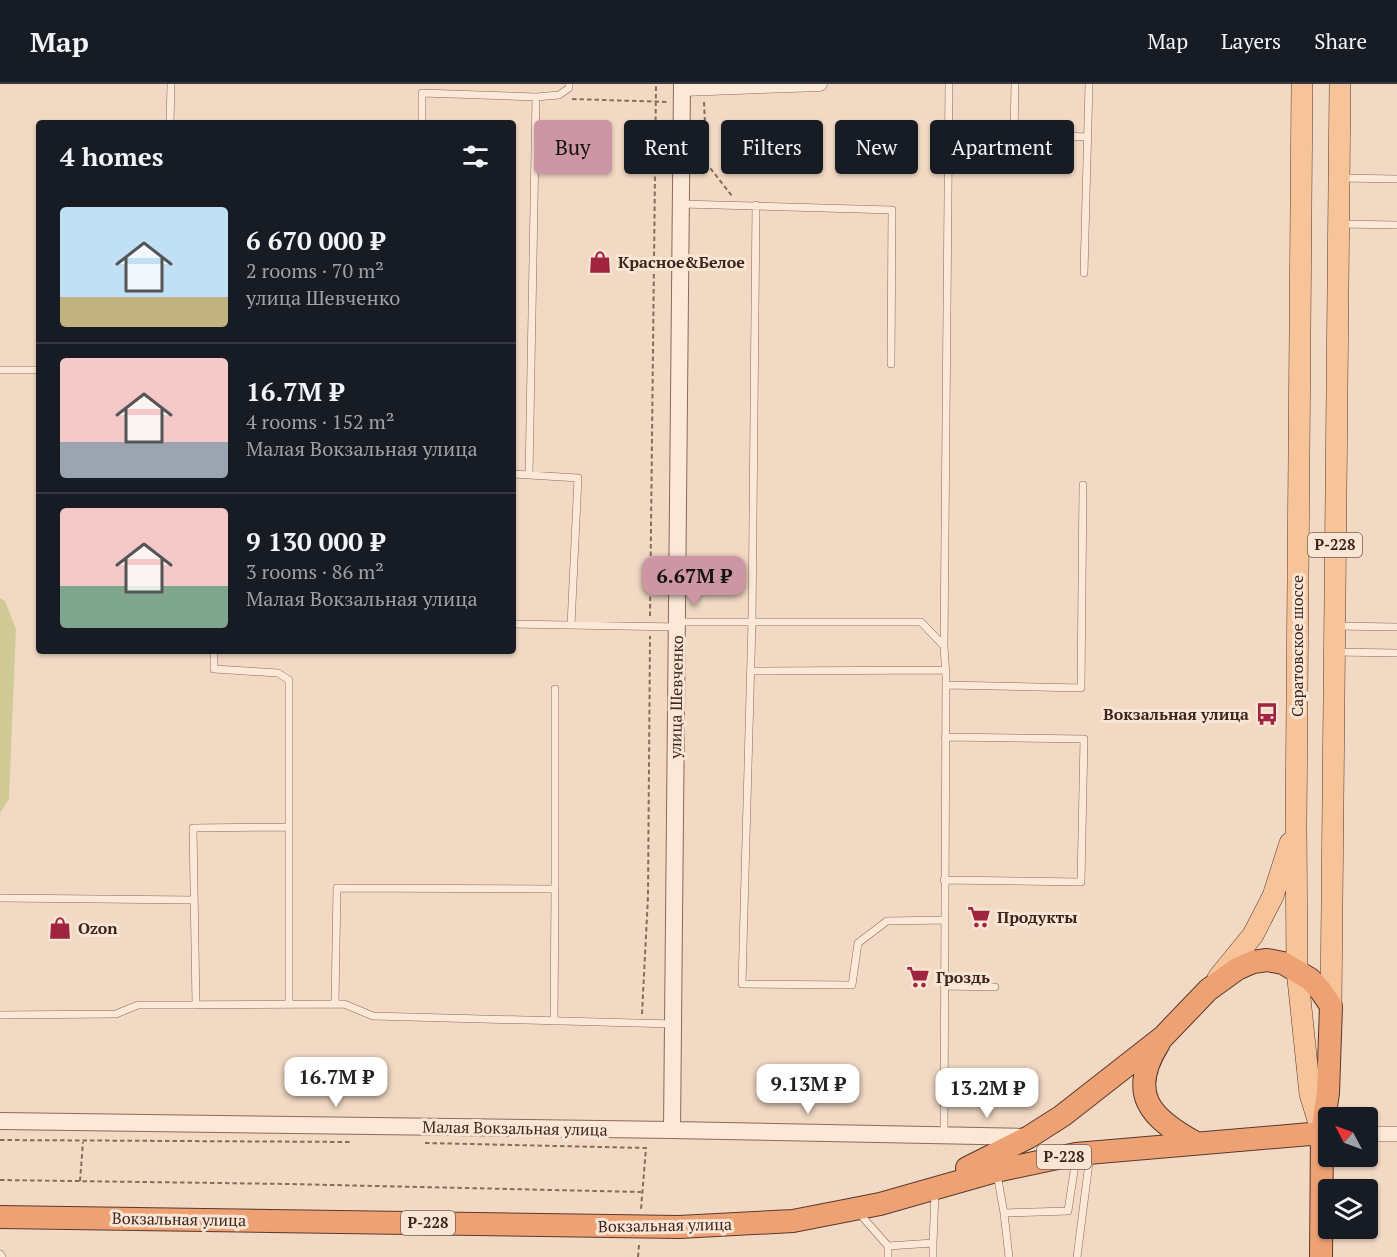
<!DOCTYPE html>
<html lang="en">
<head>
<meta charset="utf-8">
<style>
  body { margin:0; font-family:"PT Serif",serif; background:#20242c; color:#f1f3f6; height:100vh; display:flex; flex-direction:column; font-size:22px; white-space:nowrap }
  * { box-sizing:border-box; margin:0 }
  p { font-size:20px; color:#9ea1a6 }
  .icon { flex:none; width:33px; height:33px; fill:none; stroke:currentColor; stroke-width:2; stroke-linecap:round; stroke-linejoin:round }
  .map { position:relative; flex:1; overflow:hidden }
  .side { position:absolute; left:36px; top:36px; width:480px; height:534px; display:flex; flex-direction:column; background:#171b24; border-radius:6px; box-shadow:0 2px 4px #0004 }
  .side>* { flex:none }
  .hud { position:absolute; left:534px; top:36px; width:570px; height:54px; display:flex; gap:12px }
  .needle { width:39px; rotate:311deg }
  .fabs { position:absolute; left:1318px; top:1023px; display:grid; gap:12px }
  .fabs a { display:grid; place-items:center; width:60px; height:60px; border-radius:6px; background:#171b24; box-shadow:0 2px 4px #0004; font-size:30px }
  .price { position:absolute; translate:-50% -51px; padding:0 14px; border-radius:12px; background:#fff; color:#222; font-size:20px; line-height:39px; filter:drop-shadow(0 2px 3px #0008) }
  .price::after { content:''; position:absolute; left:50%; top:36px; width:18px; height:14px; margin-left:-9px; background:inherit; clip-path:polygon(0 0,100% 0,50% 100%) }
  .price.selected { background:#cd96a4; color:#111 }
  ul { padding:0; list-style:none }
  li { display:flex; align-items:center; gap:18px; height:150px; padding:0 24px }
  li+li { border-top:2px solid #363941 }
  li span { display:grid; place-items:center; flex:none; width:168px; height:120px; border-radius:6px; color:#555 }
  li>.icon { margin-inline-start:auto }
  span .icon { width:72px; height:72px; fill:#fffc; stroke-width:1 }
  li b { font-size:26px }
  h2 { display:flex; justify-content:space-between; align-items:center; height:72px; padding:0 24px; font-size:26px }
  .chip { padding:0 21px; border-radius:6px; background:#171b24; box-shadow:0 2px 4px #0004; font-size:21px; line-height:54px }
  .chip.selected { background:#cd96a4; color:#111 }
  header { display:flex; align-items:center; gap:36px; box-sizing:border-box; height:84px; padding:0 30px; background:#171b24; border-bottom:2px solid #363941 }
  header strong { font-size:28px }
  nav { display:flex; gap:33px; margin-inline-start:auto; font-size:21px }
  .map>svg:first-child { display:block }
  .green { fill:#d0ca96 }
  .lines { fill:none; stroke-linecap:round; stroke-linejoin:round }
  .service-casing { stroke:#8d6958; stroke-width:8 }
  .minor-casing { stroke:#8d6958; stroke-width:15 }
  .tertiary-casing { stroke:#8d6958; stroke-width:18 }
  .primary-casing { stroke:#5a382d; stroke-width:22 }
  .trunk-casing { stroke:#5a382d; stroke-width:24 }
  .path { stroke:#8d6958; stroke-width:2; stroke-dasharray:4.5 3; stroke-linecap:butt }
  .service { stroke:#fbe8d7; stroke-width:7 }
  .minor { stroke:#fbe8d7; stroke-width:14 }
  .tertiary { stroke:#fbe8d7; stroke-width:16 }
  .primary { stroke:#f7c499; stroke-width:21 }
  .trunk { stroke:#eea274; stroke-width:22 }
  .labels { text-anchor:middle; stroke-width:6; stroke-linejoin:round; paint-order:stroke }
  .shield { fill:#f8e5d3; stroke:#745f54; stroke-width:1.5 }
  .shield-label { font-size:15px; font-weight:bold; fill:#3c251d }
  .poi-label { font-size:16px; font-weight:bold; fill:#3c251d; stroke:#f8e5d3; text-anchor:start }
  .street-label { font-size:16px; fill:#3c251d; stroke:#f8e5d3 }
</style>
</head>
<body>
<header>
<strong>Map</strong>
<nav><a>Map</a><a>Layers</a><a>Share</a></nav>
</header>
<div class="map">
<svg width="1397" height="1173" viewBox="0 0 1397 1173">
  <rect width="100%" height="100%" fill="#f1d9c3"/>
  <path class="green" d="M 0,514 L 5,517 L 16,545 L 9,715 L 0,729 Z"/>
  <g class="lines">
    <g class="service-casing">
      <path id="service" d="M 1015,0 L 1014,50 L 1087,53
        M 170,39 L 171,0
        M 422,39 L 422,9 L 536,13 L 559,11 L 569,4 L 569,0
        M 1341,94 L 1397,95
        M 681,120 L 892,126 L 891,280
        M 1341,140 L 1397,141
        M 1084,189 L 1089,0
        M 0,286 L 39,286
        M 513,390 L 578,394 L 571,541
        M 529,391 L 536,13
        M 677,538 L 752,538 L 756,121
        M 513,540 L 677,543
        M 1336,542 L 1397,543
        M 944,562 L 949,0
        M 214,567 L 214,585 L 278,589 L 289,596 L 289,920
        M 1336,568 L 1397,569
        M 751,587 L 946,586
        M 946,601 L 1081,604 L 1083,401
        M 944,796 L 1081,798 L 1084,655 L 945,653
        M 555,805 L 555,605
        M 0,814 L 194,816
        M 944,836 L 887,837 L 858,859 L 852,901 L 742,900 L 752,538 L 921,538 L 944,562 L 946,593 L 944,1051
        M 944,902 L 995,903
        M 335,920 L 337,804 L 555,805 L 554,937
        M 196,921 L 193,744 L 289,743
        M 0,931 L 116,930 L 138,921 L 344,920 L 373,932 L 673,940
        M 997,1090 L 1004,1129 L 1009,1173
        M 859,1129 L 888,1162 L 888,1173
        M 1004,1129 L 1068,1127 L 1076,1074
        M 888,1162 L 933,1159 L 935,1109
        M 0,1170 L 2,1173
        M 933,1173 L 933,1159
        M 1077,1173 L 1090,1071"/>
    </g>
    <g class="minor-casing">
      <path id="minor" d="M 682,5 L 820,0
        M 1368,1050 L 1397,1050"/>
    </g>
    <g class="tertiary-casing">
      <path id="tertiary" d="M 0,1037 L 672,1046 L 1025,1053
        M 672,1046 L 682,0"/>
    </g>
    <g class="primary-casing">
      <path id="primary" d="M 1302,0 L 1296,741 L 1297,886 L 1310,1010 L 1322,1049
        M 1218,894 L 1253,851 L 1273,812 L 1290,759
        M 1331,922 L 1340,0"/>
    </g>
    <g class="trunk-casing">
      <path id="trunk" d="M 1159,959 C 1127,1010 1150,1034 1196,1059
        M 967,1084 L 1029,1053 L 1062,1032 L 1163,953 L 1208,906 L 1237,885 L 1253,878 L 1267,876 L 1283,879 L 1310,895 L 1321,907 L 1331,922 L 1328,1009 L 1322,1049 L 1321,1173
        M 0,1133 L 679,1143 L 793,1137 L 880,1120 L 996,1087 L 1076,1070 L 1322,1049"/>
    </g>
    <path class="path" d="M 572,15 L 668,18
      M 704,18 L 707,80 L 732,112
      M 650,532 L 656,0
      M 642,930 L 648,812 L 650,552
      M 0,1056 L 351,1058
      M 425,1059 L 646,1064 L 641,1125
      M 0,1096 L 288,1100 L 641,1108
      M 80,1097 L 83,1058
      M 638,1173 L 639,1161"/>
    <use href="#service" class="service"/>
    <use href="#minor" class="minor"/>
    <use href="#tertiary" class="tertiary"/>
    <use href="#primary" class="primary"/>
    <use href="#trunk" class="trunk"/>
  </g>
  <defs>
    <g id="shop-bare" transform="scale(1.8)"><path d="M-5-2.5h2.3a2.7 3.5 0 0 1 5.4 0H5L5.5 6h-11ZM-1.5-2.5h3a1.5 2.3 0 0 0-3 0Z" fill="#a02440" stroke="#f8e5d3" stroke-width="2.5" paint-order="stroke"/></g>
    <g id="bus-bare" transform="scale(1.8)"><path d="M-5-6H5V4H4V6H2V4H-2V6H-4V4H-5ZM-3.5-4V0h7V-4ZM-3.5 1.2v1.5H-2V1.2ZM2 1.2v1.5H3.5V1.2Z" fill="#a02440" stroke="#f8e5d3" stroke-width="2.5" paint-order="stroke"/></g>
    <g id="supermarket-bare" transform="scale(1.8)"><path d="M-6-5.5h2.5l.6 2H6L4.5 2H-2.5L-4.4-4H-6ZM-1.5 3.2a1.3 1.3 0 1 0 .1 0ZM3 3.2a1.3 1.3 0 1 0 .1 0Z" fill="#a02440" stroke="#f8e5d3" stroke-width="2.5" paint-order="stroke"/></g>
  </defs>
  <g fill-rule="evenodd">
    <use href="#shop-bare" x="600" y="178"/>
    <use href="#bus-bare" x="1267" y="630"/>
    <use href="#supermarket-bare" x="979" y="833"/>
    <use href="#shop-bare" x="60" y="844"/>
    <use href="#supermarket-bare" x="918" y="893"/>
  </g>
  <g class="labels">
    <g class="shield">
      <rect x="1308" y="449" width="54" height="24" rx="4.5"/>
      <rect x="1037" y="1061" width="54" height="24" rx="4.5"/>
      <rect x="401" y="1127" width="54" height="24" rx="4.5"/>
    </g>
    <g class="shield-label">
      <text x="1335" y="466">Р-228</text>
      <text x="1064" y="1078">Р-228</text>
      <text x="428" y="1144">Р-228</text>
    </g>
    <g class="poi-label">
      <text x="618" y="184">Красное&amp;Белое</text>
      <text x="1249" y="636" text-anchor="end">Вокзальная улица</text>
      <text x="997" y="839">Продукты</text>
      <text x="78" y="850">Ozon</text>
      <text x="936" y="899">Гроздь</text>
    </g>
    <g class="street-label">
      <text transform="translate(1297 562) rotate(-90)" y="6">Саратовское шоссе</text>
      <text transform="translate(676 613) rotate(-89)" y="6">улица Шевченко</text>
      <text transform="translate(515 1044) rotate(1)" y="6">Малая Вокзальная улица</text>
      <text transform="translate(179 1135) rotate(1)" y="6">Вокзальная улица</text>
      <text transform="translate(665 1141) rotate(-1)" y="6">Вокзальная улица</text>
    </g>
  </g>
</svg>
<div class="fabs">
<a><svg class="needle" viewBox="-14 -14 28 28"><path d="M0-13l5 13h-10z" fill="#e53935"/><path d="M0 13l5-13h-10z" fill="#9ea1a6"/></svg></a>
<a><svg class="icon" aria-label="layers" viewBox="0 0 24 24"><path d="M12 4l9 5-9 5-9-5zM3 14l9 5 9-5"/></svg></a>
</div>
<b class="price selected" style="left:694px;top:523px">6.67M ₽</b>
<b class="price" style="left:336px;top:1024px">16.7M ₽</b>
<b class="price" style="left:808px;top:1031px">9.13M ₽</b>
<b class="price" style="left:987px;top:1035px">13.2M ₽</b>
<div class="hud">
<a class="chip selected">Buy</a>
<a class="chip">Rent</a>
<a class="chip">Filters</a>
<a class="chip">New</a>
<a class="chip">Apartment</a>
</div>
<section class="side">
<h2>4 homes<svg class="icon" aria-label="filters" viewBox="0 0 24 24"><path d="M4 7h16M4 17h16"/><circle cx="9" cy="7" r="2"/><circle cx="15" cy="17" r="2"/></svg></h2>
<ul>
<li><span style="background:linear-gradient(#bfe0f5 75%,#c2b280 0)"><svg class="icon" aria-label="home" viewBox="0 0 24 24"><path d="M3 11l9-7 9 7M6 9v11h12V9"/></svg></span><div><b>6 670 000 ₽</b><p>2 rooms · 70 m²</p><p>улица Шевченко</p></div></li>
<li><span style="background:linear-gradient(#f6c9c9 70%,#9aa5b1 0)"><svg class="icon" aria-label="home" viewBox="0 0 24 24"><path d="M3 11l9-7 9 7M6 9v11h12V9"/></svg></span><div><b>16.7M ₽</b><p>4 rooms · 152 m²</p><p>Малая Вокзальная улица</p></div></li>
<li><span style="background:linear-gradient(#f6c9c9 65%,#7fa58c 0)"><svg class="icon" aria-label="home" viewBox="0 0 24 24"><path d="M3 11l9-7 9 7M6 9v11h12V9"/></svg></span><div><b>9 130 000 ₽</b><p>3 rooms · 86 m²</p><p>Малая Вокзальная улица</p></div></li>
</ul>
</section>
</div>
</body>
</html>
